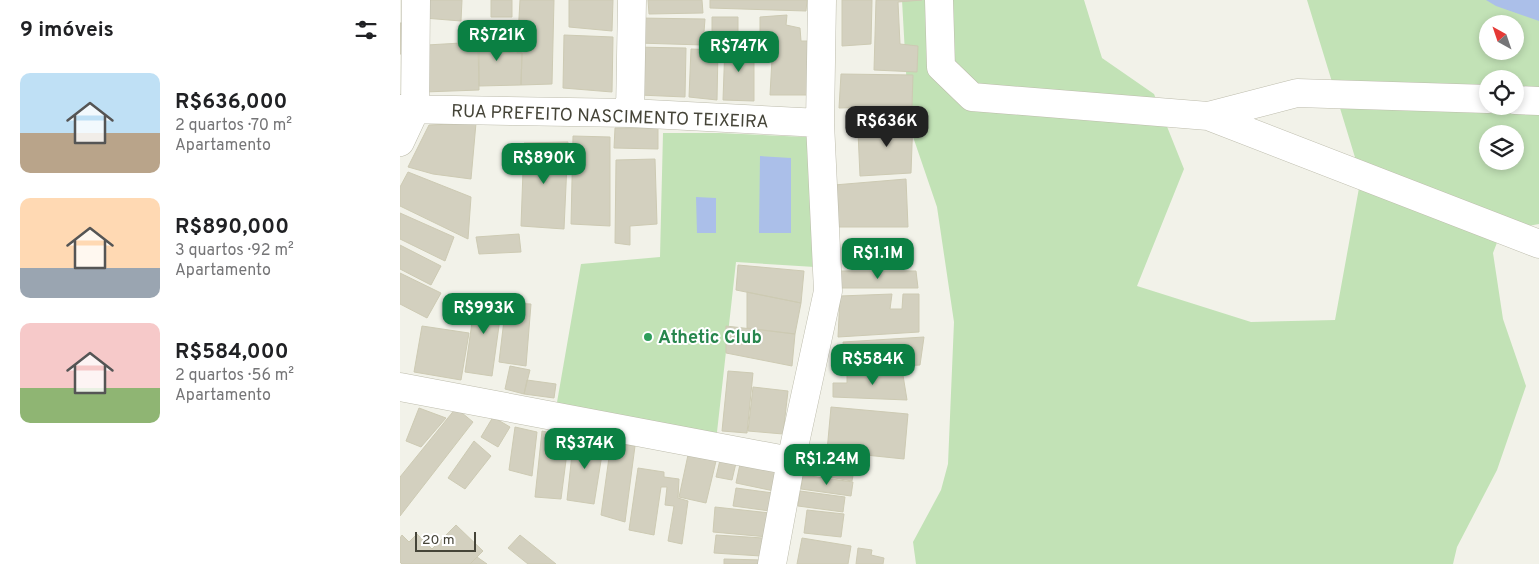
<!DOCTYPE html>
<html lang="pt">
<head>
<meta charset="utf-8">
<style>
  body { margin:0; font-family:Overpass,sans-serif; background:#f2f2f2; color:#202124; height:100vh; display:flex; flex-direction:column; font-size:19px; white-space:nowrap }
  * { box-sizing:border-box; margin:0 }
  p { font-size:16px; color:#757577 }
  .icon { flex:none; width:28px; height:28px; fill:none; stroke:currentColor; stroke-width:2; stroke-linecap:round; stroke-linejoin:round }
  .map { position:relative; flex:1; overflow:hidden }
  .sheet { display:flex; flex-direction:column; background:#fff; width:400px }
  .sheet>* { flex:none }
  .needle { width:32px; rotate:320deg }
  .controls { position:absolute; left:1079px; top:15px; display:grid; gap:10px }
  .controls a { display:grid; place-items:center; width:45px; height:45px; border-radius:50%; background:#fff; box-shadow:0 2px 8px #0003; font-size:25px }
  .scale { position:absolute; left:15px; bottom:12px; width:61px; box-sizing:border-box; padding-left:5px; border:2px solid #454438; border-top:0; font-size:14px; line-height:18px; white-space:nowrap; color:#454438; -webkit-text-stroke:4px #fff; paint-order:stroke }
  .price { position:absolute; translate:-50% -42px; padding:0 11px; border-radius:10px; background:#0b8043; color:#fff; font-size:16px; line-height:32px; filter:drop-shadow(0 1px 2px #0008) }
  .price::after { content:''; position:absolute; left:50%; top:30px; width:15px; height:11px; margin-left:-8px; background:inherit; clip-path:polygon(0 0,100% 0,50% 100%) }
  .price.current { background:#222; color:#fff }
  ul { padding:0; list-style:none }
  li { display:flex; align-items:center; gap:15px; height:125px; padding:0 20px }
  li span { display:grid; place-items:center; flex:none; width:140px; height:100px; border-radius:10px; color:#555 }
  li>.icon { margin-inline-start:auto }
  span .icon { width:60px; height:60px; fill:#fffc; stroke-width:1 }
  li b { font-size:21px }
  h2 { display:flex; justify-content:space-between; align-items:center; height:60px; padding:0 20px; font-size:21px }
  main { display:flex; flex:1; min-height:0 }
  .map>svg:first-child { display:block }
  .green { fill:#c2e2b6; fill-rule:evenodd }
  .water { fill:#abbfe9 }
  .building { fill:#d3d0bf; stroke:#cdcab3 }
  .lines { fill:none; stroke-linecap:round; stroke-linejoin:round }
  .minor-casing { stroke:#bdbcac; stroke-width:29 }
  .minor { stroke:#fff; stroke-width:28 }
  .leisure-dot { fill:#2e9e5b; stroke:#fff; stroke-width:2 }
  .labels { text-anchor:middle; stroke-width:4; stroke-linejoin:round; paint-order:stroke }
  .street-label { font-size:18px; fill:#454438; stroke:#fff }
  .leisure-label { font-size:18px; font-weight:bold; fill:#27864d; stroke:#fff; text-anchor:start }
</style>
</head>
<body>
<main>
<section class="sheet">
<h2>9 imóveis<svg class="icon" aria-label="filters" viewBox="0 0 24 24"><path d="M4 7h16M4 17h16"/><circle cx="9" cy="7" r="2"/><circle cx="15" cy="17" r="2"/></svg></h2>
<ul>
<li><span style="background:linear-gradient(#bfe0f5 60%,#b9a48a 0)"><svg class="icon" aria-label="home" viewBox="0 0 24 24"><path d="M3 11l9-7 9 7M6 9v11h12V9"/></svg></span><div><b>R$636,000</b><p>2 quartos · 70 m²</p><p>Apartamento</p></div></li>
<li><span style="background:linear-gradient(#ffd9b3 70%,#9aa5b1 0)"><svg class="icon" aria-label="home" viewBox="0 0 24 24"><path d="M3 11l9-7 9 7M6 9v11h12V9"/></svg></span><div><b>R$890,000</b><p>3 quartos · 92 m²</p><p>Apartamento</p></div></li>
<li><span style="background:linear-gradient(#f6c9c9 65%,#8fb573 0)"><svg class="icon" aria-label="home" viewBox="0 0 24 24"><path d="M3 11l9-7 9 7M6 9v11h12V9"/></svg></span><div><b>R$584,000</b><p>2 quartos · 56 m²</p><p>Apartamento</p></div></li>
</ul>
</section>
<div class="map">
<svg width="1139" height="564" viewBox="0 0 1139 564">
  <rect width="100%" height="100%" fill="#f2f2e9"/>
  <path class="green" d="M 502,0 L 684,0 L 702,58 L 754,94 L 784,169 L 737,286 L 851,322 L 935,320 L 961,177 L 907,0 L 1139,0 L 1139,224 L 1106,230 L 1098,240 L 1093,253 L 1103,319 L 1126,386 L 1097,470 L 1057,547 L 1053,564 L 516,564 L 513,542 L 541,490 L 548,464 L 554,322 L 537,207 L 509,125 ZM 1088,24 L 1115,24 L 1115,51 L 1088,51 ZM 1088,79 L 1115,79 L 1115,106 L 1088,106 ZM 1088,134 L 1115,134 L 1115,161 L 1088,161 Z
    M 263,133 L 319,133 L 406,137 L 416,146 L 415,267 L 336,262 L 316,441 L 156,408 L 181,264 L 260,257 Z"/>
  <path class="water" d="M 1086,0 L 1139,0 L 1139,21 L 1096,6 Z
    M 360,156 L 391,158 L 391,233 L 359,233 Z
    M 296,197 L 316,198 L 316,233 L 297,233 Z"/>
  <path class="building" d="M 23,0 L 62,0 L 61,21 L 24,18 Z
    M 91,0 L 112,0 L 112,17 L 91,17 Z
    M 120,0 L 154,0 L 152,84 L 121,85 L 122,53 L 117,53 Z
    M 169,0 L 213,0 L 212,31 L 169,27 Z
    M 248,0 L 302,0 L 303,13 L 249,14 Z
    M 310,0 L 407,0 L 406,11 L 310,8 Z
    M 442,0 L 472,0 L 471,44 L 442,46 Z
    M 476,0 L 522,0 L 498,2 L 500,44 L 518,46 L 517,72 L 474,70 Z
    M 387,15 L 386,25 L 400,28 L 401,41 L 412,41 L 411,95 L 370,95 L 372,59 L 366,55 L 366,34 L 360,32 L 360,17 Z
    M 312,17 L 338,17 L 338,36 L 312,34 Z
    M 239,18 L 305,19 L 303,45 L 238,43 Z
    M 0,23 L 5,23 L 2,54 L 0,54 Z
    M 79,28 L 96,29 L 97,52 L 122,53 L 121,85 L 79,86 Z
    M 164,35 L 213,37 L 212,92 L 163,88 Z
    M 78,42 L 79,90 L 24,92 L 27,45 Z
    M 325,44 L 354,44 L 354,101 L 323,100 Z
    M 233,47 L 286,48 L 285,97 L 239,95 Z
    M 291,49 L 318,50 L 317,100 L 289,97 Z
    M 441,74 L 513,75 L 512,106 L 439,108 Z
    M 513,117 L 511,173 L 460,176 L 458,132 L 476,130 L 476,119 Z
    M 76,123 L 71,179 L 33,174 L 8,167 L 29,125 Z
    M 215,128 L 258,128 L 258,149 L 214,148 Z
    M 173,136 L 210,137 L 210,226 L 171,224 Z
    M 168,142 L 164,229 L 121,226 L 124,143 Z
    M 255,159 L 257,224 L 230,226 L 230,245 L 215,243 L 216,160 Z
    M 8,172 L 71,197 L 68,239 L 0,206 L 0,187 Z
    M 506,179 L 508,227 L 437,227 L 434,185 Z
    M 0,213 L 54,237 L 45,261 L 0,239 Z
    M 119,234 L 121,252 L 79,254 L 76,237 Z
    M 0,245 L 41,266 L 31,285 L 0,269 Z
    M 338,265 L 404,271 L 401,303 L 336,290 Z
    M 439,271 L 516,271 L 518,288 L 439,288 Z
    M 0,273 L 41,293 L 27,318 L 0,304 Z
    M 347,292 L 401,303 L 395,334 L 347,328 Z
    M 76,294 L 103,297 L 92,376 L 65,372 Z
    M 492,294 L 490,309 L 502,309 L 503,294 L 519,294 L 519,332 L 438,337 L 440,296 Z
    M 106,303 L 131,304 L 126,366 L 99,362 Z
    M 22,326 L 69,333 L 61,380 L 14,372 Z
    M 326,326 L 395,334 L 392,366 L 326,353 Z
    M 524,337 L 520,365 L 445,369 L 443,342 Z
    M 110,366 L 130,370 L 124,394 L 105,389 Z
    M 502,369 L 507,400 L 433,397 L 433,383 L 447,383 L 447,375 Z
    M 328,371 L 353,373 L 347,433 L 322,431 Z
    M 127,380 L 156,384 L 154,398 L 124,394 Z
    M 353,387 L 388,391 L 383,434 L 348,431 Z
    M 431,407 L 508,414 L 504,459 L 427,451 Z
    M 19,408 L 46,418 L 21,447 L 6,441 Z
    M 56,408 L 73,422 L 0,516 L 0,477 Z
    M 93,417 L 110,427 L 98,447 L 81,437 Z
    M 115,427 L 137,432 L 132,476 L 109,470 Z
    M 142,431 L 169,437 L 161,499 L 135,497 Z
    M 174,436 L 204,442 L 194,504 L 167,500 Z
    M 74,441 L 91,456 L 65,489 L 48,478 Z
    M 211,443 L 235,446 L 225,522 L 201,515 Z
    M 421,453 L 456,459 L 452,481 L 417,475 Z
    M 288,455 L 316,461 L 306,503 L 279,497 Z
    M 320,460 L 336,463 L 332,480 L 316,477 Z
    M 340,464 L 378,472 L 374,491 L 336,483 Z
    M 238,468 L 264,472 L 264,477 L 279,479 L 278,498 L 288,501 L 282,544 L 268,541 L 274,506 L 265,505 L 267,487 L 261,487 L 254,535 L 229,530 Z
    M 403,475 L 453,482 L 451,496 L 401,489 Z
    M 336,488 L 373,493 L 370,511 L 333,506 Z
    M 400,491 L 445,497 L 443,512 L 398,506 Z
    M 315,507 L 370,513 L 368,537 L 313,532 Z
    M 407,510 L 444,514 L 441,537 L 404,533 Z
    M 56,525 L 83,551 L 70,564 L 2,564 L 0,562 L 0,538 L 2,535 L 9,542 L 17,534 L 32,549 Z
    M 120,535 L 156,564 L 128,564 L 108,548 Z
    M 316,535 L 363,538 L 361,556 L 314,553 Z
    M 402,538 L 451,546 L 448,564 L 397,564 Z
    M 458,548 L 472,550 L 471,555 L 484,558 L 483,564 L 456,564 Z
    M 77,557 L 87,564 L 70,564 Z
    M 324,559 L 362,560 L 361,564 L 324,564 Z"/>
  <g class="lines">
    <g class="minor-casing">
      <path id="minor" d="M 539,0 L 541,67 L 572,97 L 808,116 L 1139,244
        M 1115,100 L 1139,101
        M 0,109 L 230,113 L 420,123
        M 230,113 L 232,0
        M 808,116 L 897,93 L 1088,99
        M 0,142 L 15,110 L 16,0
        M 0,387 L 391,461
        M 372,564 L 391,461 L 428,291 L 420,123 L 422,0"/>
    </g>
    <use href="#minor" class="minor"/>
  </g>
  <circle class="leisure-dot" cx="248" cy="337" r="5"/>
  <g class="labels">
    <g class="street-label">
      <text transform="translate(210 116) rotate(2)" y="6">RUA PREFEITO NASCIMENTO TEIXEIRA</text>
    </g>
    <g class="leisure-label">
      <text x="258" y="343">Athetic Club</text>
    </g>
  </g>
</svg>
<div class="controls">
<a><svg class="needle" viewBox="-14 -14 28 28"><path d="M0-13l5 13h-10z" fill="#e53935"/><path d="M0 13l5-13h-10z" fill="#757577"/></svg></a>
<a><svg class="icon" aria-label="locate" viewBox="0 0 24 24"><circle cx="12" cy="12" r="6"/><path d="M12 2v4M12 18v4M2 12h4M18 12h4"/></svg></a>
<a><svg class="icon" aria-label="layers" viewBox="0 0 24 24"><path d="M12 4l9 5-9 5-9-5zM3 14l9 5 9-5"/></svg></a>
</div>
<div class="scale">20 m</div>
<b class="price" style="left:97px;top:62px">R$721K</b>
<b class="price" style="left:339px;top:73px">R$747K</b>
<b class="price current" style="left:487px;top:148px">R$636K</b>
<b class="price" style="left:144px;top:185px">R$890K</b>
<b class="price" style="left:478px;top:280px">R$1.1M</b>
<b class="price" style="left:84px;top:335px">R$993K</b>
<b class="price" style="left:473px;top:386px">R$584K</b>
<b class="price" style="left:185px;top:470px">R$374K</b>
<b class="price" style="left:427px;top:486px">R$1.24M</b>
</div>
</main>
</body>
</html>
